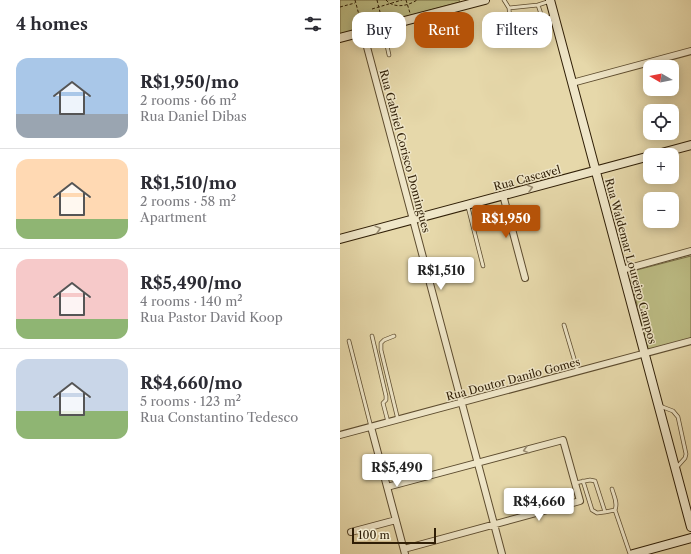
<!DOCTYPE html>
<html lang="en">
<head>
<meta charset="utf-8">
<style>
  body { margin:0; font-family:"Libre Caslon Text",serif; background:#f7f7f7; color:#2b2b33; height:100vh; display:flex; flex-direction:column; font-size:15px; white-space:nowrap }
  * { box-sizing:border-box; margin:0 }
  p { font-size:13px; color:#7c7c81 }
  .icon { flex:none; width:22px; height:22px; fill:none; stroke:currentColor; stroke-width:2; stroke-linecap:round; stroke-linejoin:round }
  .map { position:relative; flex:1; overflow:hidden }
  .side { display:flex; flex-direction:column; background:#fff; width:340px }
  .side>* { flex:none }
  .banner { position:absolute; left:12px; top:12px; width:279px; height:36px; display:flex; gap:8px }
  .needle { width:26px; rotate:279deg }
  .fabs { position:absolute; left:303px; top:60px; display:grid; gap:8px }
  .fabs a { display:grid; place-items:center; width:36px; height:36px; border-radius:8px; background:#fff; box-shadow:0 2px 10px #0003; font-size:20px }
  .scale { position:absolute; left:12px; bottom:10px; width:84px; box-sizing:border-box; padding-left:4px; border:2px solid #2f1e06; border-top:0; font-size:11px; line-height:14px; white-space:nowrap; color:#2f1e06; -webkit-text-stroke:3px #efe6c8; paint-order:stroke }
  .price { position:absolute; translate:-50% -34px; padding:0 9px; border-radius:4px; background:#fff; color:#222; font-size:13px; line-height:26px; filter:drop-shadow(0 1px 2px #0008) }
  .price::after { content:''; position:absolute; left:50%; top:24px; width:12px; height:9px; margin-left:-6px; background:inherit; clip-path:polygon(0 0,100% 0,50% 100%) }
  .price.on { background:#b45309; color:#fff }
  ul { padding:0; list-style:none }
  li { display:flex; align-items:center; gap:12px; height:100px; padding:0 16px }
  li+li { border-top:1px solid #e1e1e2 }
  li span { display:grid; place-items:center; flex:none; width:112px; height:80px; border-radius:12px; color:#555 }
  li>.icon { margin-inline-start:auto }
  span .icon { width:48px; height:48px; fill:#fffc; stroke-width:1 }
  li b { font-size:17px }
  h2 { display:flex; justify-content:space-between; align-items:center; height:48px; padding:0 16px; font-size:17px }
  .pill { padding:0 14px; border-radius:12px; background:#fff; box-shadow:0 2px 10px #0003; font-size:14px; line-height:36px }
  .pill.on { background:#b45309; color:#fff }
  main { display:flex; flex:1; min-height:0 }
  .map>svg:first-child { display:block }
  .green { fill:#bcbc84; stroke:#766d45 }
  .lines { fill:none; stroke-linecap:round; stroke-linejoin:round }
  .lane-casing { stroke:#5d4c2f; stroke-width:4.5 }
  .street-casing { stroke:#5d4c2f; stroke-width:8 }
  .secondary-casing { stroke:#2f1e06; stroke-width:10 }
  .path { stroke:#2f1e06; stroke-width:1; stroke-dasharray:3 2; stroke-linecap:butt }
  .lane { stroke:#efe6c8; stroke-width:3 }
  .street { stroke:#efe6c8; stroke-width:6 }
  .secondary { stroke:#efe6c8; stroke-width:8 }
  .oneway { stroke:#998c71 }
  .labels { text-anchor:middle; stroke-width:3; stroke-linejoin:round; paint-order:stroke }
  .street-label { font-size:11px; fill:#2f1e06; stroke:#efe6c8 }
</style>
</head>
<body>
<main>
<section class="side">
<h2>4 homes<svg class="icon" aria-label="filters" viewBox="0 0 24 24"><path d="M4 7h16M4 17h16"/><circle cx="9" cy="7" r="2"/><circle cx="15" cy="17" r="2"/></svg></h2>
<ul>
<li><span style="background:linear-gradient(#a9c7e8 70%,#9aa5b1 0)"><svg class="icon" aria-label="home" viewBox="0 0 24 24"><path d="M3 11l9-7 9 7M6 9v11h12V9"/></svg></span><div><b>R$1,950/mo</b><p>2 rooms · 66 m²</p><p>Rua Daniel Dibas</p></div></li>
<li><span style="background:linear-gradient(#ffd9b3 75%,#8fb573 0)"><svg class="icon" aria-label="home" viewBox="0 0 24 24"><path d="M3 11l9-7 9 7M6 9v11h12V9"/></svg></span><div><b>R$1,510/mo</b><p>2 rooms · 58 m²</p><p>Apartment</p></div></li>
<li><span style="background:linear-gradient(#f6c9c9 75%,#8fb573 0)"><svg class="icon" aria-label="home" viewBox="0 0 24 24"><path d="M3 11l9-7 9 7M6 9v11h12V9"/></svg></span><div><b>R$5,490/mo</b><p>4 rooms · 140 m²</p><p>Rua Pastor David Koop</p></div></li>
<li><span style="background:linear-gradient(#c9d6e8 65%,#8fb573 0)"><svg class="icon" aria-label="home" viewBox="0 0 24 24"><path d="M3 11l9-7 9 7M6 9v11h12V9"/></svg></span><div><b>R$4,660/mo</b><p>5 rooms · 123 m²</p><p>Rua Constantino Tedesco</p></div></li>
</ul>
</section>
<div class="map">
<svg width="351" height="554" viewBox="0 0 351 554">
  <rect width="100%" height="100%" fill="#e6d8aa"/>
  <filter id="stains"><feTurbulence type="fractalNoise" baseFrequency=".005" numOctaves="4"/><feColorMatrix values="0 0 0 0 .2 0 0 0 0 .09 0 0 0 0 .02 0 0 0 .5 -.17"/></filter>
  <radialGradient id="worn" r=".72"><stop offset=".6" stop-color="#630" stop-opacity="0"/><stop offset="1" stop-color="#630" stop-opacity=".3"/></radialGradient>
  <path class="green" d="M 0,0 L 119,0 L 120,2 L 0,34 Z
    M 351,256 L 351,339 L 308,350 L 289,272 Z"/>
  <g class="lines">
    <g class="lane-casing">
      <path id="lane" d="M 164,0 L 169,8 L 170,20
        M 198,5 L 202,17 L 205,18 L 213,17
        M 169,8 L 198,5 L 210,1
        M 43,27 L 49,55
        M 128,207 L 143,266
        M 224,325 L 238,372
        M 32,336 L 46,396 L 46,400 L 43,403 L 48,422
        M 54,336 L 44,340 L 41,343 L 41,350 L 58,420
        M 9,341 L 31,427
        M 320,406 L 333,411 L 338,417 L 346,454 L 345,458 L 337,467
        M 243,481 L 252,510 L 257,513 L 265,512
        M 235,483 L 250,480 L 255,481 L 265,512 L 275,510 C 278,503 274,496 272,489
        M 275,510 L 290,554"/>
    </g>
    <g class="street-casing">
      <path id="street" d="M 23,32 L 162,554
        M 232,83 L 351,51
        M 163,195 L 185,278
        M 282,270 L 351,251
        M 31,427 L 65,554
        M 0,435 L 351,341
        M 47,487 L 223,440 L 240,501 L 64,549
        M 11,532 L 56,520"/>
    </g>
    <g class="secondary-casing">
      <path id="secondary" d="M 210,0 L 351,527
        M 0,38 L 145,0
        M 314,155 L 351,145
        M 0,239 L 310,156
        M 293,554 L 351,538"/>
    </g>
    <path class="path" d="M 15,0 L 22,26
      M 37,0 L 42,20
      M 46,0 C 54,9 68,6 77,0
      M 66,0 L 70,13
      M 0,7 L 15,3
      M 32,9 L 62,0"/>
    <use href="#lane" class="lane"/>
    <use href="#street" class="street"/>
    <use href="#secondary" class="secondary"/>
  </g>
  <defs><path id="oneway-chevron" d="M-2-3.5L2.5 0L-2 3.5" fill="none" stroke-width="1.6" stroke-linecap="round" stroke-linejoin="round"/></defs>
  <g class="oneway">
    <use href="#oneway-chevron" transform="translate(190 188) rotate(-15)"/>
    <use href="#oneway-chevron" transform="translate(38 229) rotate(-15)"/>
    <use href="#oneway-chevron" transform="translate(186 450) rotate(165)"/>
  </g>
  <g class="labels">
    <g class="street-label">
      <text transform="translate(65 151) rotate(75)" y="4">Rua Gabriel Corisco Domingues</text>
      <text transform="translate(187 178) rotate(-15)" y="4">Rua Cascavel</text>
      <text transform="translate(291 261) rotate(75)" y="4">Rua Waldemar Loureiro Campos</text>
      <text transform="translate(173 379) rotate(-15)" y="4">Rua Doutor Danilo Gomes</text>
    </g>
  </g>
  <rect width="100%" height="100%" filter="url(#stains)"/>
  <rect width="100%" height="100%" fill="url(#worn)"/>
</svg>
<div class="fabs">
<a><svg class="needle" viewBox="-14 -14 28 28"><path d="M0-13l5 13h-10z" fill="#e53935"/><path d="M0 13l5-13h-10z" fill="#7c7c81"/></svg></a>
<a><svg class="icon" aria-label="locate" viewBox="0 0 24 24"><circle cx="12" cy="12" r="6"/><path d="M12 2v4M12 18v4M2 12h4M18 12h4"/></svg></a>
<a>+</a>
<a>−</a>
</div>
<div class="scale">100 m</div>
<b class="price on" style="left:166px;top:239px">R$1,950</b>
<b class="price" style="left:101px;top:291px">R$1,510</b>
<b class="price" style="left:57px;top:488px">R$5,490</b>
<b class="price" style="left:199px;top:522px">R$4,660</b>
<div class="banner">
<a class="pill">Buy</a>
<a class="pill on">Rent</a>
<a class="pill">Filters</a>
</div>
</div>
</main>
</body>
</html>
